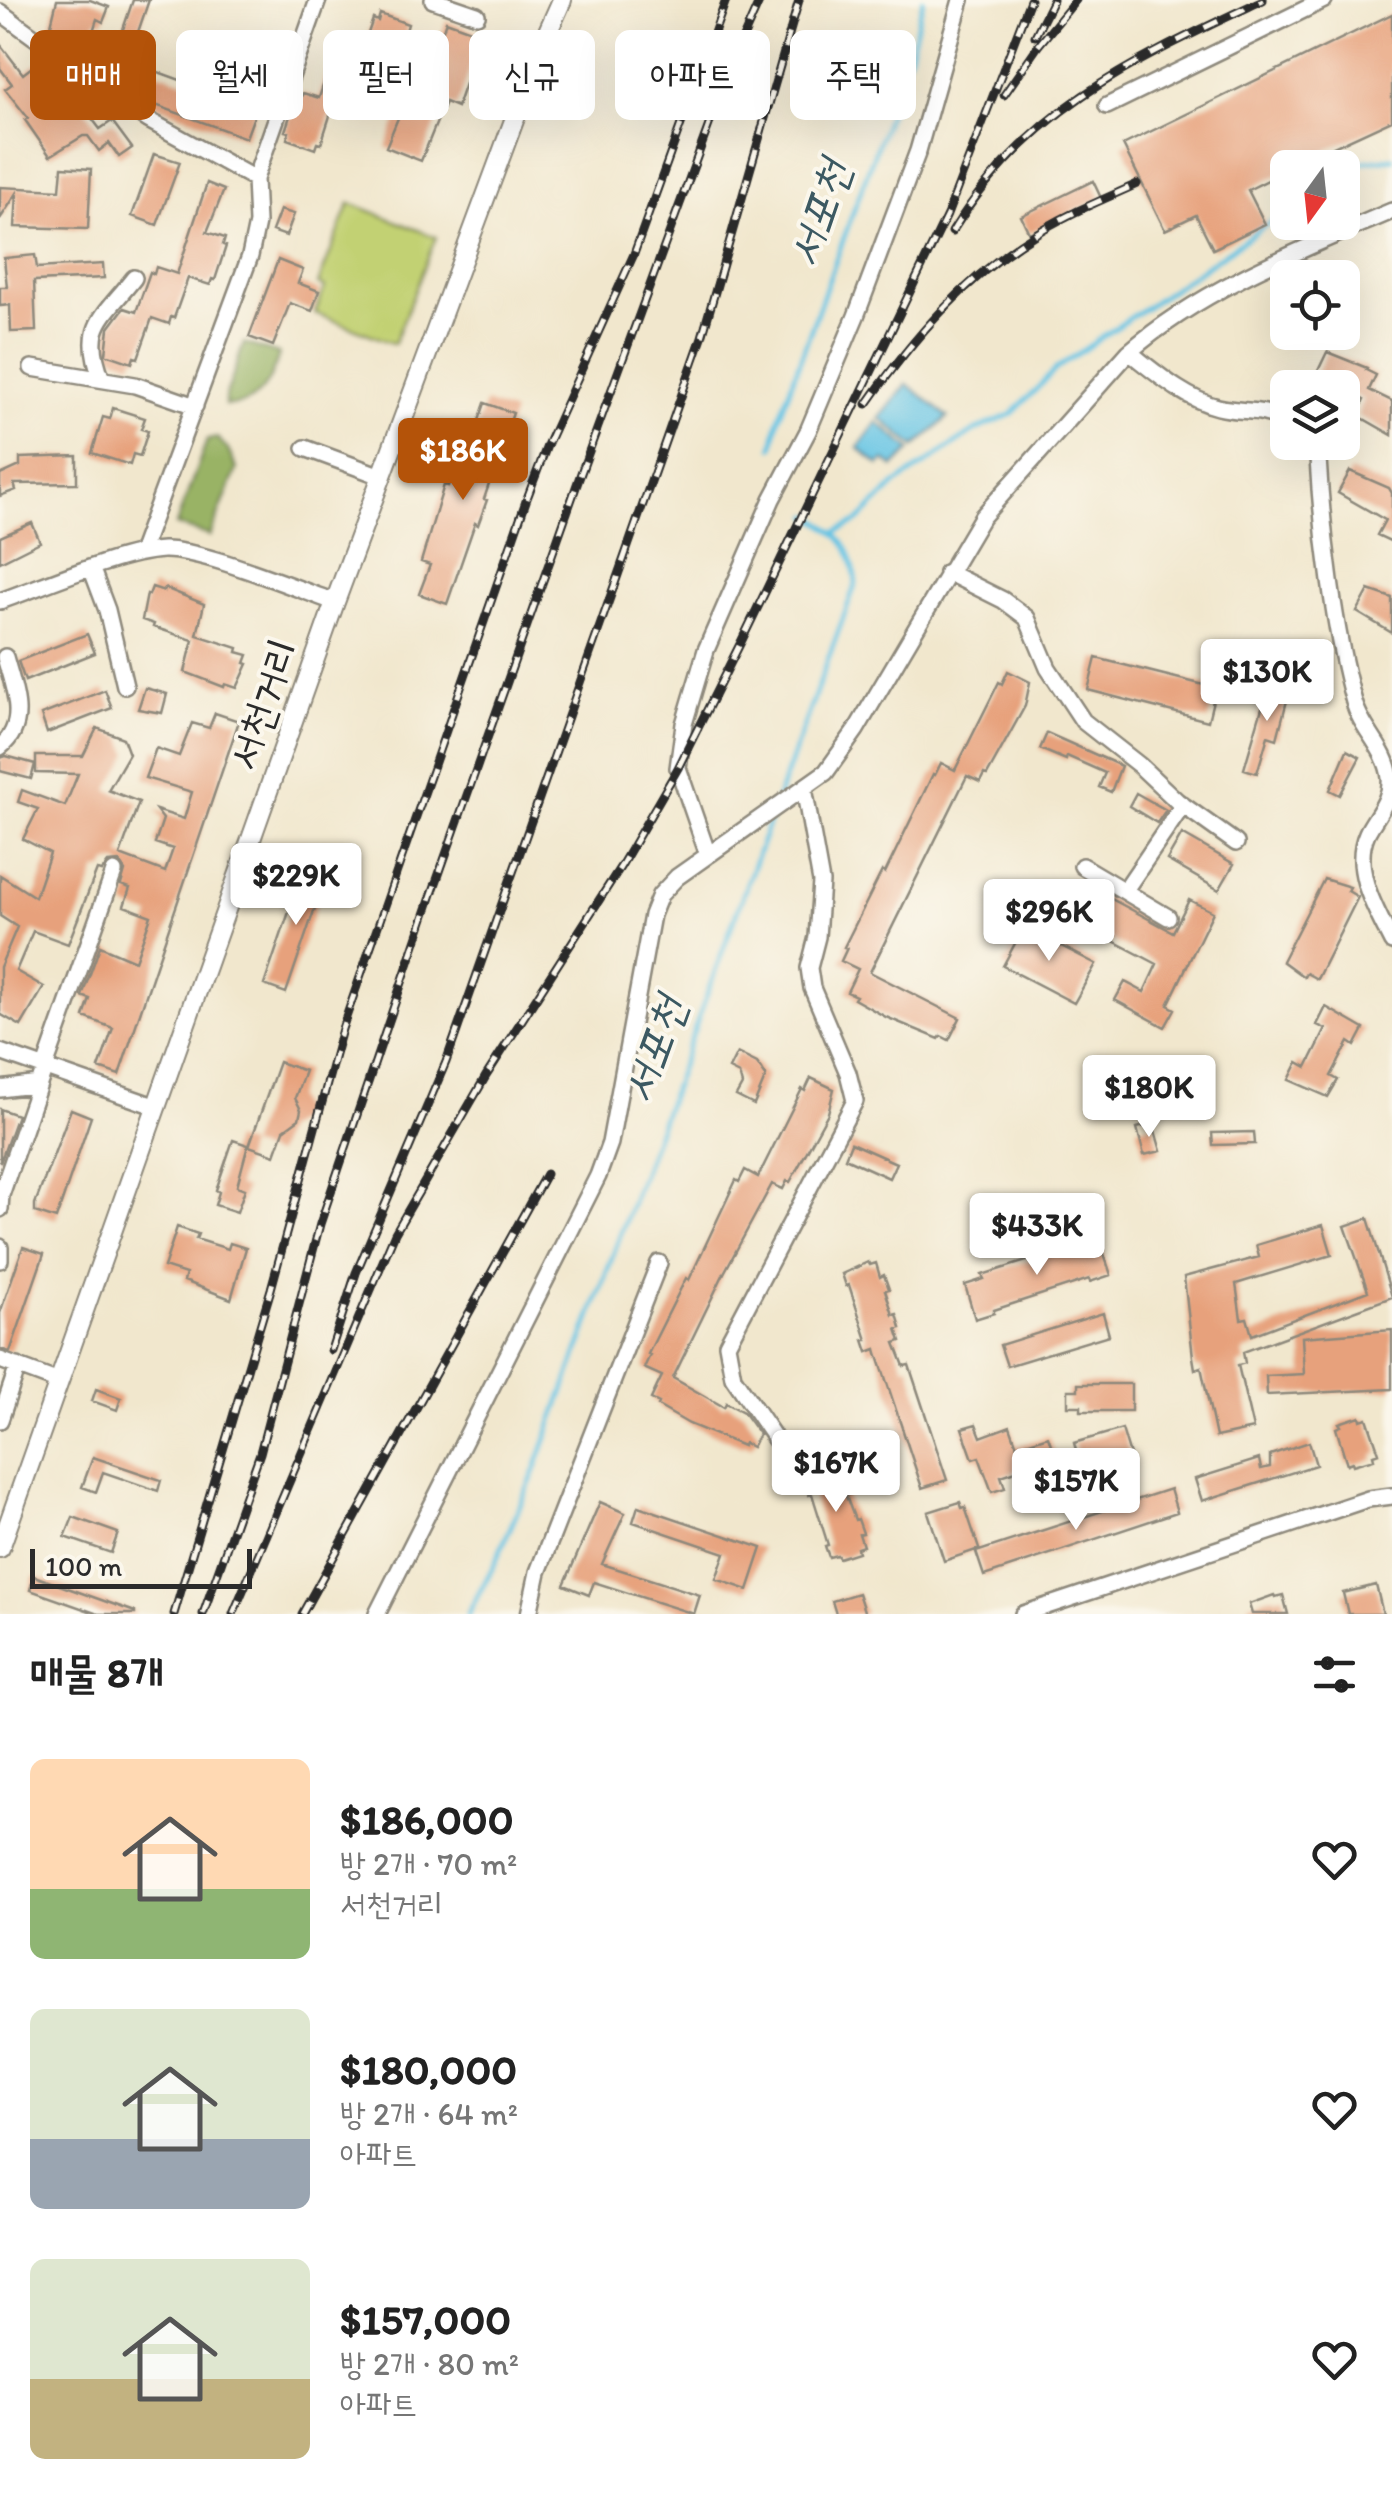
<!DOCTYPE html>
<html lang="ko">
<head>
<meta charset="utf-8">
<style>
  body { margin:0; font-family:Itim,"Poor Story",sans-serif; background:#f2f2f2; color:#222; height:100vh; display:flex; flex-direction:column; font-size:38px; white-space:nowrap }
  * { box-sizing:border-box; margin:0 }
  p { font-size:32px; color:#767676 }
  .icon { flex:none; width:55px; height:55px; fill:none; stroke:currentColor; stroke-width:2; stroke-linecap:round; stroke-linejoin:round }
  .map { position:relative; height:1614px; overflow:hidden }
  .drawer { display:flex; flex-direction:column; background:#fff; flex:1 }
  .drawer>* { flex:none }
  .hud { position:absolute; left:30px; top:30px; width:1332px; height:90px; display:flex; gap:20px }
  .needle { width:65px; rotate:195deg }
  .buttons { position:absolute; left:1270px; top:150px; display:grid; gap:20px }
  .buttons a { display:grid; place-items:center; width:90px; height:90px; border-radius:15px; background:#fff; box-shadow:0 10px 40px #0002; font-size:50px }
  .scale { position:absolute; left:30px; bottom:25px; width:222px; box-sizing:border-box; padding-left:10px; border:5px solid #2b2b2b; border-top:0; font-size:28px; line-height:35px; white-space:nowrap; color:#2b2b2b; -webkit-text-stroke:8px #fbf7ec; paint-order:stroke }
  .price { position:absolute; translate:-50% -85px; padding:0 22px; border-radius:10px; background:#fff; color:#222; font-size:32px; line-height:65px; filter:drop-shadow(0 2px 5px #0008) }
  .price::after { content:''; position:absolute; left:50%; top:60px; width:30px; height:22px; margin-left:-15px; background:inherit; clip-path:polygon(0 0,100% 0,50% 100%) }
  .price.active { background:#b45309; color:#fff }
  ul { padding:0; list-style:none }
  li { display:flex; align-items:center; gap:30px; height:250px; padding:0 30px }
  li span { display:grid; place-items:center; flex:none; width:280px; height:200px; border-radius:15px; color:#555 }
  li>.icon { margin-inline-start:auto }
  span .icon { width:120px; height:120px; fill:#fffc; stroke-width:1 }
  li b { font-size:42px }
  h2 { display:flex; justify-content:space-between; align-items:center; height:120px; padding:0 30px; font-size:42px }
  .chip { padding:0 35px; border-radius:15px; background:#fff; box-shadow:0 10px 40px #0002; font-size:35px; line-height:90px }
  .chip.active { background:#b45309; color:#fff }
  .map>svg:first-child { display:block }
  .green { fill:#c2d173; stroke:#767e4f; stroke-width:2.5 }
  .forest { fill:#99b365; stroke:#626f48; stroke-width:2.5 }
  .water { fill:#65c4e4; stroke:#487888; stroke-width:2.5 }
  .lines { fill:none; stroke-linecap:round; stroke-linejoin:round }
  .stream { stroke:#65c4e4; stroke-width:5 }
  .building { fill:#e7a17b }
  .minor-casing { stroke:#8e897c; stroke-width:20 }
  .major-casing { stroke:#8e897c; stroke-width:22 }
  .minor { stroke:#fff; stroke-width:15 }
  .major { stroke:#fff; stroke-width:18 }
  .rail-casing { stroke:#2b2b2b; stroke-width:9 }
  .rail { stroke:#fbf7ec; stroke-width:5; stroke-dasharray:15; stroke-linecap:butt }
  .labels { text-anchor:middle; stroke-width:8; stroke-linejoin:round; paint-order:stroke }
  .street-label { font-size:42px; fill:#2b2b2b; stroke:#fbf7ec }
  .water-label { font-size:45px; font-style:italic; fill:#3c5962; stroke:#fbf7ec }
</style>
</head>
<body>
<div class="map">
<svg width="1392" height="1614" viewBox="0 0 1392 1614">
  <rect width="100%" height="100%" fill="#fbf7ec"/>
  <filter id="ink" filterUnits="userSpaceOnUse"><feTurbulence type="fractalNoise" baseFrequency=".01" numOctaves="2"/><feDisplacementMap in="SourceGraphic" scale="20" xChannelSelector="R" yChannelSelector="G"/><feConvolveMatrix kernelMatrix="1 2 1 2 8 2 1 2 1" color-interpolation-filters="sRGB"/></filter>
  <filter id="wash" filterUnits="userSpaceOnUse"><feTurbulence type="fractalNoise" baseFrequency=".0048" numOctaves="4" result="noise"/><feDisplacementMap in="SourceGraphic" scale="40" xChannelSelector="R" yChannelSelector="G"/><feGaussianBlur stdDeviation="2.25" result="paint"/><feColorMatrix in="noise" values="0 0 0 0 0 0 0 0 0 0 0 0 0 0 0 0 0 1.4 0 .05"/><feComposite in="paint" operator="in"/></filter>
  <g filter="url(#wash)">
    <rect width="100%" height="100%" fill="#f1e7cd"/>
    <path class="green" d="M 350,203 L 436,237 L 394,344 L 315,313 L 325,287 L 318,284 Z"/>
    <path class="forest" d="M 244,343 L 279,354 C 271,382 258,407 225,405 L 225,398 Z
      M 217,438 L 227,448 L 237,469 L 210,536 L 176,525 L 207,440 Z"/>
    <path class="water" d="M 907,384 L 948,417 L 915,447 L 880,418 Z
      M 877,422 L 911,450 L 894,467 L 885,460 L 879,465 L 858,448 Z"/>
    <g class="lines">
      <path class="stream" d="M 1342,172 L 1355,163 L 1392,158
        M 773,447 L 778,421 L 910,54 L 923,0
        M 836,532 L 857,522 L 896,484 L 949,448 L 976,430 L 1012,414 L 1057,368 L 1288,210
        M 777,799 L 856,583 C 852,547 842,534 810,516
        M 468,1614 L 495,1563 L 535,1471 L 772,814"/>
    </g>
    <g id="blocks">
      <path class="building" d="M 57,0 L 90,0 L 109,7 L 103,22 L 97,19 L 84,59 L 73,51 L 76,40 L 49,33 Z
        M 133,0 L 149,0 L 128,61 L 257,108 L 246,138 L 136,98 L 107,76 Z
        M 380,14 L 408,24 L 406,31 L 409,32 L 398,65 L 394,64 L 392,71 L 371,63 L 357,104 L 354,103 L 352,109 L 334,103 L 321,144 L 317,143 L 315,149 L 287,139 L 289,132 L 285,131 L 296,98 L 300,99 L 303,93 L 319,98 L 332,58 L 337,59 L 339,53 L 359,59 L 373,19 L 378,21 Z
        M 1392,14 L 1392,120 L 1288,168 L 1288,170 L 1248,190 L 1265,224 L 1213,249 L 1196,215 L 1165,230 L 1123,145 Z
        M 446,21 L 482,34 L 457,107 L 445,102 L 421,161 L 386,147 L 407,96 L 419,101 Z
        M 0,44 L 23,74 L 37,63 L 66,102 L 75,96 L 100,129 L 112,121 L 132,148 L 119,157 L 109,143 L 99,151 L 88,136 L 83,136 L 50,156 L 25,120 L 28,118 L 5,89 L 12,84 L 0,68 Z
        M 154,154 L 180,162 L 157,225 L 132,216 Z
        M 62,167 L 91,169 L 88,229 L 15,227 L 17,193 L 0,219 L 0,187 L 60,190 Z
        M 1093,181 L 1101,198 L 1029,233 L 1021,216 Z
        M 207,183 L 224,190 L 207,232 L 225,238 L 223,245 L 226,246 L 215,280 L 212,279 L 210,285 L 188,278 L 174,318 L 171,317 L 169,324 L 152,318 L 138,358 L 134,357 L 132,363 L 106,354 L 109,328 L 124,308 L 136,312 L 150,272 L 154,274 L 156,267 L 177,274 Z
        M 280,210 L 294,214 L 286,236 L 272,231 Z
        M 35,255 L 37,268 L 103,264 L 104,278 L 34,281 L 36,331 L 11,332 L 10,305 L 0,306 L 0,287 L 7,287 L 4,258 Z
        M 278,260 L 303,270 L 298,283 L 319,291 L 312,311 L 290,303 L 273,346 L 249,337 Z
        M 1327,352 L 1367,368 L 1366,370 L 1376,375 L 1369,390 L 1392,401 L 1392,435 L 1357,415 L 1364,400 L 1316,375 Z
        M 485,403 L 513,413 L 484,499 L 487,500 L 478,525 L 475,523 L 447,604 L 419,594 L 430,565 L 421,562 L 444,485 L 448,486 L 465,436 L 473,438 Z
        M 113,408 L 145,418 L 141,429 L 148,431 L 140,456 L 133,454 L 130,465 L 92,453 L 103,417 L 110,419 Z
        M 77,456 L 77,483 L 14,484 L 16,490 L 0,496 L 0,475 L 20,466 L 20,458 Z
        M 1350,471 L 1389,488 L 1392,493 L 1392,542 L 1377,535 L 1385,520 L 1338,493 Z
        M 32,523 L 40,542 L 0,562 L 0,537 Z
        M 152,587 L 164,591 L 165,588 L 204,604 L 197,635 L 238,648 L 237,652 L 248,655 L 245,663 L 248,664 L 237,688 L 225,684 L 224,687 L 185,672 L 193,640 L 153,627 L 154,624 L 142,620 L 147,594 L 149,595 Z
        M 1369,590 L 1392,598 L 1392,633 L 1357,612 Z
        M 87,634 L 95,653 L 25,681 L 18,661 Z
        M 1096,658 L 1216,688 L 1208,721 L 1088,690 Z
        M 1008,671 L 1030,682 L 1025,706 L 987,775 L 984,774 L 980,782 L 967,776 L 870,972 L 960,1018 L 949,1040 L 941,1036 L 939,1039 L 886,1017 L 854,999 L 856,996 L 847,992 L 858,969 L 841,961 L 847,948 L 844,947 L 882,871 L 885,873 L 933,774 L 935,775 L 941,763 L 955,770 L 999,682 L 1002,684 Z
        M 1269,684 L 1290,689 L 1277,739 L 1268,736 L 1257,773 L 1244,769 Z
        M 145,688 L 167,694 L 162,713 L 138,709 Z
        M 105,690 L 112,708 L 47,733 L 41,715 Z
        M 215,713 L 239,721 L 119,1075 L 99,1068 L 113,1028 L 84,1017 L 90,999 L 82,996 L 100,946 L 135,961 L 151,916 L 124,906 L 130,888 L 121,885 L 125,871 L 119,862 L 108,863 L 102,871 L 97,870 L 68,944 L 33,931 L 16,971 L 44,987 L 21,1026 L 0,1014 L 0,967 L 17,927 L 0,916 L 0,875 L 35,897 L 50,853 L 23,839 L 38,809 L 18,802 L 22,790 L 65,806 L 78,774 L 36,773 L 36,756 L 83,756 L 97,728 L 123,738 L 129,754 L 108,790 L 139,802 L 120,855 L 165,872 L 173,849 L 155,843 L 163,819 L 156,810 L 184,819 L 192,792 L 145,778 L 156,748 L 179,756 L 192,723 L 209,728 Z
        M 1047,733 L 1121,766 L 1111,792 L 1099,787 L 1105,773 L 1067,756 L 1066,760 L 1040,749 Z
        M 1347,750 L 1360,757 L 1340,795 L 1330,790 Z
        M 6,756 L 35,764 L 31,779 L 0,771 L 0,758 Z
        M 1136,793 L 1166,810 L 1157,823 L 1129,806 Z
        M 1182,834 L 1234,864 L 1219,890 L 1167,860 Z
        M 306,862 L 328,870 L 286,993 L 264,985 Z
        M 1324,879 L 1350,887 L 1348,891 L 1358,897 L 1317,979 L 1306,973 L 1304,977 L 1282,961 Z
        M 1078,881 L 1173,932 L 1189,900 L 1213,912 L 1168,1005 L 1175,1009 L 1165,1027 L 1115,1000 L 1125,982 L 1144,992 L 1157,964 L 1060,913 Z
        M 1026,923 L 1039,930 L 1038,934 L 1096,964 L 1074,1003 L 1003,966 Z
        M 1326,1007 L 1364,1029 L 1355,1046 L 1349,1042 L 1331,1076 L 1338,1080 L 1328,1097 L 1289,1080 L 1298,1062 L 1307,1067 L 1326,1029 L 1317,1025 Z
        M 737,1053 L 757,1063 L 766,1076 L 754,1105 L 736,1096 L 742,1085 L 739,1074 L 729,1069 Z
        M 279,1062 L 305,1071 L 295,1098 L 301,1110 L 299,1119 L 284,1130 L 275,1155 L 249,1146 Z
        M 811,1078 L 834,1089 L 828,1113 L 790,1182 L 787,1181 L 783,1189 L 772,1184 L 724,1273 L 673,1378 L 724,1407 L 726,1403 L 743,1412 L 759,1434 L 752,1447 L 744,1443 L 743,1446 L 689,1424 L 658,1406 L 659,1403 L 651,1399 L 662,1376 L 644,1368 L 650,1355 L 648,1354 L 686,1278 L 689,1280 L 736,1180 L 739,1182 L 745,1170 L 758,1177 L 802,1089 L 805,1091 Z
        M 0,1109 L 17,1115 L 0,1163 Z
        M 71,1109 L 91,1117 L 56,1219 L 35,1212 L 35,1204 Z
        M 1153,1124 L 1161,1151 L 1144,1155 L 1137,1128 Z
        M 1254,1132 L 1255,1144 L 1213,1145 L 1212,1133 Z
        M 233,1140 L 248,1145 L 237,1186 L 245,1189 L 237,1212 L 215,1205 L 219,1192 L 216,1190 Z
        M 851,1143 L 896,1163 L 889,1178 L 845,1158 Z
        M 1368,1218 L 1392,1297 L 1243,1352 L 1245,1363 L 1238,1365 L 1253,1429 L 1216,1437 L 1201,1367 L 1195,1369 L 1193,1357 L 1184,1277 L 1259,1257 L 1256,1245 L 1323,1225 L 1332,1255 L 1236,1284 L 1241,1319 L 1247,1318 L 1252,1335 L 1368,1291 L 1345,1226 Z
        M 177,1227 L 198,1234 L 196,1239 L 228,1249 L 230,1243 L 246,1248 L 231,1299 L 184,1281 L 186,1274 L 164,1267 Z
        M 1100,1242 L 1111,1275 L 1090,1282 L 1089,1279 L 994,1310 L 994,1313 L 975,1319 L 965,1285 L 984,1279 L 982,1275 L 1078,1245 L 1079,1248 Z
        M 23,1247 L 44,1254 L 10,1352 L 0,1349 L 0,1313 Z
        M 868,1262 L 870,1265 L 876,1263 L 880,1277 L 884,1275 L 889,1289 L 885,1290 L 893,1315 L 897,1314 L 901,1328 L 897,1329 L 901,1341 L 895,1343 L 904,1366 L 909,1365 L 947,1480 L 922,1488 L 877,1353 L 876,1349 L 868,1352 L 864,1340 L 867,1340 L 849,1285 L 846,1286 L 842,1274 Z
        M 1103,1313 L 1109,1335 L 1007,1366 L 1000,1345 Z
        M 1392,1330 L 1392,1389 L 1267,1395 L 1266,1376 L 1304,1374 L 1302,1337 Z
        M 1078,1384 L 1131,1384 L 1131,1411 L 1081,1411 L 1081,1406 L 1068,1406 L 1068,1390 L 1078,1390 Z
        M 96,1389 L 121,1398 L 117,1410 L 92,1401 Z
        M 1360,1416 L 1361,1420 L 1367,1418 L 1379,1453 L 1373,1455 L 1374,1459 L 1353,1465 L 1352,1462 L 1347,1464 L 1336,1428 L 1341,1426 L 1339,1423 Z
        M 976,1424 L 981,1437 L 1010,1426 L 1017,1446 L 1048,1436 L 1060,1470 L 1042,1477 L 1037,1464 L 1001,1476 L 1005,1488 L 992,1492 L 979,1457 L 973,1459 L 962,1428 Z
        M 1122,1429 L 1132,1462 L 1114,1467 L 1112,1459 L 1081,1468 L 1074,1443 Z
        M 1309,1442 L 1316,1465 L 1202,1501 L 1195,1479 L 1259,1459 L 1261,1469 L 1270,1467 L 1270,1455 Z
        M 93,1457 L 161,1480 L 158,1491 L 103,1472 L 96,1492 L 82,1487 Z
        M 832,1472 L 833,1475 L 839,1473 L 842,1482 L 846,1481 L 850,1494 L 846,1496 L 855,1520 L 858,1519 L 863,1533 L 859,1534 L 863,1546 L 857,1548 L 858,1552 L 839,1558 L 837,1555 L 829,1557 L 825,1546 L 828,1545 L 812,1494 L 809,1495 L 805,1484 Z
        M 1170,1489 L 1177,1512 L 984,1576 L 976,1552 Z
        M 600,1502 L 625,1513 L 602,1564 L 700,1595 L 694,1614 L 594,1582 L 589,1595 L 564,1585 Z
        M 960,1502 L 962,1508 L 965,1507 L 979,1549 L 944,1561 L 928,1512 Z
        M 638,1506 L 762,1548 L 748,1590 L 716,1579 L 725,1553 L 633,1522 Z
        M 73,1517 L 118,1533 L 111,1553 L 65,1537 Z
        M 34,1576 L 135,1612 L 135,1614 L 98,1614 L 30,1590 Z
        M 1376,1585 L 1383,1614 L 1348,1614 L 1343,1593 Z
        M 858,1593 L 865,1614 L 836,1614 L 832,1601 Z
        M 1274,1595 L 1275,1597 L 1283,1595 L 1288,1614 L 1252,1614 L 1249,1604 Z"/>
    </g>
  </g>
  <g filter="url(#ink)">
    <use href="#blocks" fill-opacity="0" stroke="#8e897c" stroke-width="2.5"/>
    <g class="lines">
      <g class="minor-casing">
        <path id="minor" d="M 433,0 L 477,15
          M 0,12 L 148,120 L 255,179 L 257,223 L 250,256 L 140,553
          M 1107,106 L 1324,0
          M 255,179 L 318,0
          M 1129,352 C 1155,372 1185,399 1218,407 C 1247,414 1257,406 1288,422
          M 32,368 L 135,385 L 195,406
          M 102,379 C 81,326 103,318 134,278
          M 1308,442 L 1318,458 C 1322,532 1334,631 1354,702 C 1361,729 1387,749 1390,778 C 1392,800 1376,815 1367,833 C 1351,869 1376,910 1392,942
          M 305,448 L 381,476
          M 92,570 L 107,610 L 125,686
          M 947,572 L 1003,600 L 1027,618 L 1048,668 L 1083,721 L 1139,765 L 1177,801 L 1236,843
          M 0,601 C 44,586 120,552 163,550 C 202,549 294,588 335,602
          M 0,747 C 30,724 13,687 5,657
          M 708,855 L 678,768 L 684,724 L 706,650 L 772,499 L 808,431 L 856,316 L 918,151 L 961,0
          M 1082,866 L 1168,917
          M 1125,890 L 1183,805
          M 0,1052 L 157,1107
          M 0,1089 L 39,1084 L 114,872
          M 0,1209 L 1,1195 L 39,1084
          M 0,1247 L 0,1260
          M 0,1360 L 59,1382
          M 0,1420 L 18,1366
          M 782,1449 L 733,1377 L 727,1344 L 855,1101 L 848,1073 L 812,988 L 809,968 L 817,937 L 821,882 L 804,788
          M 377,1614 L 598,1176 L 610,1143 L 652,915 L 660,895 L 677,877 L 826,772 L 856,730 L 982,517 L 1129,352 C 1204,287 1301,250 1392,211
          M 529,1614 L 538,1572 L 659,1263
          M 1023,1614 L 1368,1499 L 1392,1496"/>
      </g>
      <g class="major-casing">
        <path id="major" d="M 0,1548 L 335,602 L 542,45 L 562,0"/>
      </g>
      <use href="#minor" class="minor"/>
      <use href="#major" class="major"/>
      <g class="rail-casing">
        <path id="rail" d="M 1035,36 L 1053,0
          M 1004,95 L 1038,46 L 1076,0
          M 952,232 C 1029,107 1136,60 1263,0
          M 867,404 C 913,338 965,278 1034,235 C 1066,214 1103,200 1137,184
          M 331,1350 L 356,1273 L 446,1062 L 702,337 L 799,0
          M 174,1614 L 271,1289 L 342,1029 L 526,501 L 548,443 L 634,254 L 726,0
          M 203,1614 L 260,1453 L 320,1224 L 432,894 L 581,473 L 731,65 L 760,0
          M 233,1614 L 395,1233 L 486,1076 L 621,866 L 678,768 L 742,640 L 947,215 L 1030,0
          M 302,1614 L 546,1174"/>
      </g>
      <use href="#rail" class="rail"/>
    </g>
  </g>
  <g class="labels">
    <g class="street-label">
      <text transform="translate(262 704) rotate(-71)" y="15">서천거리</text>
    </g>
    <g class="water-label">
      <text transform="translate(818 213) rotate(-71)" y="16">서포천</text>
      <text transform="translate(653 1049) rotate(-70)" y="16">서포천</text>
    </g>
  </g>
</svg>
<div class="buttons">
<a><svg class="needle" viewBox="-14 -14 28 28"><path d="M0-13l5 13h-10z" fill="#e53935"/><path d="M0 13l5-13h-10z" fill="#767676"/></svg></a>
<a><svg class="icon" aria-label="locate" viewBox="0 0 24 24"><circle cx="12" cy="12" r="6"/><path d="M12 2v4M12 18v4M2 12h4M18 12h4"/></svg></a>
<a><svg class="icon" aria-label="layers" viewBox="0 0 24 24"><path d="M12 4l9 5-9 5-9-5zM3 14l9 5 9-5"/></svg></a>
</div>
<div class="scale">100 m</div>
<b class="price active" style="left:463px;top:503px">$186K</b>
<b class="price" style="left:1267px;top:724px">$130K</b>
<b class="price" style="left:296px;top:928px">$229K</b>
<b class="price" style="left:1049px;top:964px">$296K</b>
<b class="price" style="left:1149px;top:1140px">$180K</b>
<b class="price" style="left:1037px;top:1278px">$433K</b>
<b class="price" style="left:836px;top:1515px">$167K</b>
<b class="price" style="left:1076px;top:1533px">$157K</b>
<div class="hud">
<a class="chip active">매매</a>
<a class="chip">월세</a>
<a class="chip">필터</a>
<a class="chip">신규</a>
<a class="chip">아파트</a>
<a class="chip">주택</a>
</div>
</div>
<section class="drawer">
<h2>매물 8개<svg class="icon" aria-label="filters" viewBox="0 0 24 24"><path d="M4 7h16M4 17h16"/><circle cx="9" cy="7" r="2"/><circle cx="15" cy="17" r="2"/></svg></h2>
<ul>
<li><span style="background:linear-gradient(#ffd9b3 65%,#8fb573 0)"><svg class="icon" aria-label="home" viewBox="0 0 24 24"><path d="M3 11l9-7 9 7M6 9v11h12V9"/></svg></span><div><b>$186,000</b><p>방 2개 · 70 m²</p><p>서천거리</p></div><svg class="icon" aria-label="heart" viewBox="0 0 24 24"><path d="M12 20l-8-8c-3-5 5-10 8-4 3-6 11-1 8 4z"/></svg></li>
<li><span style="background:linear-gradient(#dfe7d0 65%,#9aa5b1 0)"><svg class="icon" aria-label="home" viewBox="0 0 24 24"><path d="M3 11l9-7 9 7M6 9v11h12V9"/></svg></span><div><b>$180,000</b><p>방 2개 · 64 m²</p><p>아파트</p></div><svg class="icon" aria-label="heart" viewBox="0 0 24 24"><path d="M12 20l-8-8c-3-5 5-10 8-4 3-6 11-1 8 4z"/></svg></li>
<li><span style="background:linear-gradient(#dfe7d0 60%,#c2b280 0)"><svg class="icon" aria-label="home" viewBox="0 0 24 24"><path d="M3 11l9-7 9 7M6 9v11h12V9"/></svg></span><div><b>$157,000</b><p>방 2개 · 80 m²</p><p>아파트</p></div><svg class="icon" aria-label="heart" viewBox="0 0 24 24"><path d="M12 20l-8-8c-3-5 5-10 8-4 3-6 11-1 8 4z"/></svg></li>
</ul>
</section>
</body>
</html>
